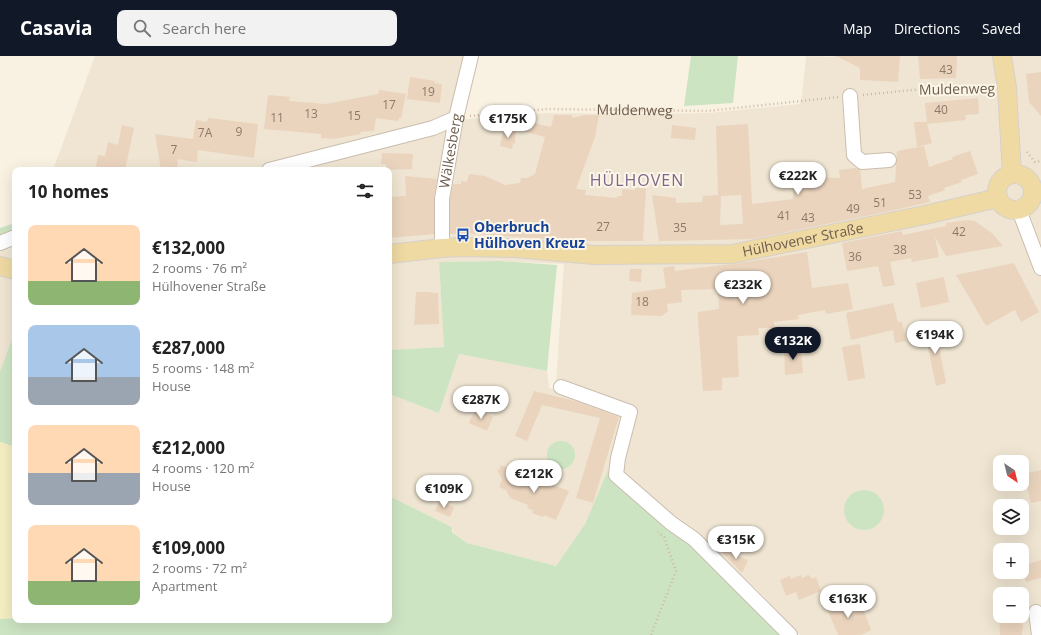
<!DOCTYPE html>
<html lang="en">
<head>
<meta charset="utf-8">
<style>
  body { margin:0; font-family:"Open Sans",sans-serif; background:#f2f2f2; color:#222; height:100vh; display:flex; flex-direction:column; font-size:15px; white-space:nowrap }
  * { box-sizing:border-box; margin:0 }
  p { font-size:13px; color:#767676 }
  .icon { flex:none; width:22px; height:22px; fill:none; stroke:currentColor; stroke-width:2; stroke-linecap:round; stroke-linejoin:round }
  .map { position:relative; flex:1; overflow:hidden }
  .side { position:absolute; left:12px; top:111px; width:380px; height:456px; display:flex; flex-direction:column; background:#fff; border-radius:8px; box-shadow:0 4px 16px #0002 }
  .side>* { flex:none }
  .needle { width:26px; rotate:145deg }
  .tools { position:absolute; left:993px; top:399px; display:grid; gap:8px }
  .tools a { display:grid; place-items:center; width:36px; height:36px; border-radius:8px; background:#fff; box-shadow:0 4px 16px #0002; font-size:20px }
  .price { position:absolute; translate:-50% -34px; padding:0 9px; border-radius:14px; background:#fff; color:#222; font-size:13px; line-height:26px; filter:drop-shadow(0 1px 2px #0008) }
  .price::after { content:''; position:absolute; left:50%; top:24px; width:12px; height:9px; margin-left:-6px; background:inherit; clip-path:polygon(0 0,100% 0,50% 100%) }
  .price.on { background:#111827; color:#fff }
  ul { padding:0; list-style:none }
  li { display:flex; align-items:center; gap:12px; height:100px; padding:0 16px }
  li span { display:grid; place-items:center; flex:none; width:112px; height:80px; border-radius:8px; color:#555 }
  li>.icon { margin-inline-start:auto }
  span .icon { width:48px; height:48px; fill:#fffc; stroke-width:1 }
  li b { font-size:17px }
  h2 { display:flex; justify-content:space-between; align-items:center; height:48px; padding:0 16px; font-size:17px }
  header { display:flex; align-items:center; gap:24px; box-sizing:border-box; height:56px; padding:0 20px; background:#111827; color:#fff }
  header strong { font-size:19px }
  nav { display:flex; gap:22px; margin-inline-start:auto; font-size:14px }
  .search { width:280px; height:36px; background:#f2f2f2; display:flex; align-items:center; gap:10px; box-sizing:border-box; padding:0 14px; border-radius:8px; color:#767676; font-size:15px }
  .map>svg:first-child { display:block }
  .residential { fill:#efe5d2; fill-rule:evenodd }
  .green { fill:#cde4c3 }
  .sand { fill:#f4eec1 }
  .building { fill:#ead4be; fill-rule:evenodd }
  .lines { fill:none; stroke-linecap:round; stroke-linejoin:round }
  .minor-casing { stroke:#cabdae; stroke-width:16 }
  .major-casing { stroke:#d6d1cd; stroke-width:20 }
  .path { stroke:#ceb8a2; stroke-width:2.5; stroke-dasharray:1 3; stroke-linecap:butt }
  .minor { stroke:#fff; stroke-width:14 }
  .major { stroke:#efdaa3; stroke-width:18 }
  .labels { text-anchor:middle; stroke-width:4; stroke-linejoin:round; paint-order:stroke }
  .number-label { font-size:12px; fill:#8c7968 }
  .street-label { font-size:14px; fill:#6d5b4c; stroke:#fcf6e8 }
  .transit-label { font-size:14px; font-weight:bold; fill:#164399; stroke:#fcf6e8; text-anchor:start }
  .quarter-label { font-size:16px; letter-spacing:1px; fill:#80658a; stroke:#fcf6e8 }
</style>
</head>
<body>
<header>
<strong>Casavia</strong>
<div class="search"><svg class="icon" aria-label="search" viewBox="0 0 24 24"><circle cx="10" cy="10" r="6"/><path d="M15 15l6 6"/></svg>Search here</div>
<nav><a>Map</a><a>Directions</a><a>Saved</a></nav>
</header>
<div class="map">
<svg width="1041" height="579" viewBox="0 0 1041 579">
  <rect width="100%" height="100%" fill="#f9f2e3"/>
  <path class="residential" d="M 95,0 L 467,0 L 455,64 L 546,57 L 645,58 L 708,57 L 800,48 L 802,40 L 806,0 L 833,1 L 833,0 L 1041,0 L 1041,579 L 800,579 L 756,533 L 695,477 L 671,463 L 620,416 L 633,352 L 556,327 L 564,208 L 499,205 L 439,206 L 444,291 L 389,294 L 389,114 L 53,114 ZM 1000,406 L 1022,406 L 1022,428 L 1000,428 ZM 1000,450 L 1022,450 L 1022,472 L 1000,472 ZM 1000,494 L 1022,494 L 1022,516 L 1000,516 ZM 1000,538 L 1022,538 L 1022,560 L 1000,560 Z
    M 15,185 L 15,275 L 0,315 L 0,197 L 2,189 Z
    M 459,298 L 547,315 L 549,332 L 626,356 L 608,414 L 585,468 L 556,510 L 467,487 L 453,476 L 452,471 L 389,440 L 389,338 L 439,357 Z"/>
  <path class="green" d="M 691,0 L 738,0 L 733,47 L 684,50 Z
    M 15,167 L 15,176 L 0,182 L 0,172 Z
    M 499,205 L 557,209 L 547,315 L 459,298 L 439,357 L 389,338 L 389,294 L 444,291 L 439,206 Z
    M 15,275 L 15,391 L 0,386 L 0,315 Z
    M547 399a14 14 0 1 1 28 0a14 14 0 1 1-28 0Z
    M 608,414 L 671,472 L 691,483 L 785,579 L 0,579 L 0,563 L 15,562 L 15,564 L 389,564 L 389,440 L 452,471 L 452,476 L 467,487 L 556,510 L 585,468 Z
    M844 454a20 20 0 1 1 40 0a20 20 0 1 1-40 0Z"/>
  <path class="sand" d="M 0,386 L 15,391 L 15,562 L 0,563 Z"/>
  <path class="building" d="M 836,0 L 900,0 L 898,26 L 860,24 L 860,12 Z
    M 918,0 L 957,0 L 956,22 L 920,23 Z
    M 1041,16 L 1041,60 L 1029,46 L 1026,18 Z
    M 410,21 L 435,25 L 434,27 L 442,28 L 440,47 L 407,43 Z
    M 379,34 L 406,38 L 401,62 L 399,62 L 398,65 L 376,62 L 374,75 L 360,76 L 361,78 L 333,83 L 321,82 L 321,78 L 264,73 L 268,39 L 290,41 L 289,45 L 326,48 L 378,38 Z
    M 978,42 L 979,58 L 965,59 L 966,64 L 927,68 L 932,87 L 917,91 L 914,66 L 927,66 L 925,47 Z
    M 554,59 L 571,59 L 573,62 L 585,59 L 599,59 L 595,81 L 576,133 L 586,134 L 585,139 L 617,142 L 617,140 L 622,140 L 622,133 L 635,134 L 635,132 L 646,132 L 643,185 L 571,185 L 465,177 L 450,178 L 450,144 L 453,128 L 461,128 L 461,125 L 467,126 L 469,118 L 485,120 L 505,129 L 520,127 L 521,122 L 527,122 L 535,118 L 545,81 L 523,75 L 525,65 L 551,71 Z
    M 208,62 L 258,68 L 254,102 L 198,94 L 197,106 L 177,103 L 178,114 L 161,114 L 155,78 L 193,83 L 196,64 L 207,66 Z
    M 748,68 L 752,148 L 793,143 L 793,132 L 798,131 L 799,121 L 840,122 L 839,114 L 856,112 L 860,114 L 862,133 L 895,126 L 897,95 L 924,90 L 929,111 L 953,103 L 952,101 L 970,95 L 978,118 L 961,124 L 962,126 L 944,132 L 945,134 L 928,140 L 930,146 L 895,154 L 753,183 L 659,185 L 652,139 L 676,142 L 676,147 L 702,146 L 703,140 L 718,139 L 716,70 ZM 741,139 L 743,168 L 720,169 L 721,140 Z
    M 122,69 L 134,72 L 125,114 L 108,114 L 96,110 L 98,99 L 105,100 L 108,86 L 118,89 Z
    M 672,69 L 696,72 L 695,84 L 671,82 Z
    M 504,72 L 516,75 L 515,88 L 513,87 L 512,93 L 500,90 Z
    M 382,97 L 413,98 L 412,113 L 386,114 L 386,108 L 381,108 Z
    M 405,120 L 437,123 L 434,143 L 434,178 L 389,182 L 389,141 L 406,140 Z
    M 969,164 L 975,165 L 993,178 L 1003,190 L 946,200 L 935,181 L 939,201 L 912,206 L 911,202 L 890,206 L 895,229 L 883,231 L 878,210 L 847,215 L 842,187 L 902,175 L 903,179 L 946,170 L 946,167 Z
    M 807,196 L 812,232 L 848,227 L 853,253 L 826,258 L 825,254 L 798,259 L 799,263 L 774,266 L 774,272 L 758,272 L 759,279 L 737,280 L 739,321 L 722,322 L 722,334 L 703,335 L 698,265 L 698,256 L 719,253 L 718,233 L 681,234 L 682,246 L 667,248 L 668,255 L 662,260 L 631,259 L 632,237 L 666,232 L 663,212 L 674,210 L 675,215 L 722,209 L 734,208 Z
    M 1014,207 L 1039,256 L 1021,266 L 1015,254 L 986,270 L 956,219 Z
    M 630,213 L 642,213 L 641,226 L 629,225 Z
    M 944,221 L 949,246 L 921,252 L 916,227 Z
    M 416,236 L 431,236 L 431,237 L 438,237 L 439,268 L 414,269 Z
    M 893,247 L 898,266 L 902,266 L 906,285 L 895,287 L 893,274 L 851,284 L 846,257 Z
    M 935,270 L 946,327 L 936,330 L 924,272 Z
    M 860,288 L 865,322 L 848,325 L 842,291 Z
    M 801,291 L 803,317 L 785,319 L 784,292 Z
    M 534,335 L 575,345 L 619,361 L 593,447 L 576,442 L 600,362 L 542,349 L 527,385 L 515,380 Z
    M 475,353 L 493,361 L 487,375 L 469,367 Z
    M 501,409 L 509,413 L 510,419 L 536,430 L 539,424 L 569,435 L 556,464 L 544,459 L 543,461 L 532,457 L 533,454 L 527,452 L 528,449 L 510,442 L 506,434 L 499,431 L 502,424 L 497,413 L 499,414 Z
    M 1041,414 L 1041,445 L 1031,447 L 1024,418 Z
    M 439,445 L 454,451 L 450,461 L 435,455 Z
    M 717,491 L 748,504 L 742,517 Z
    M 1041,504 L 1041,522 L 1026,526 L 1022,510 Z
    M 801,519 L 802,522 L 809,519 L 812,523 L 816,521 L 821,535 L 799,544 L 796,536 L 786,540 L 780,524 L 790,520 L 791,523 Z
    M 846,542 L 852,558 L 863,553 L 871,574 L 861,579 L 838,579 L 826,550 Z
    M 1022,560 L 1023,573 L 1022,573 L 1022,579 L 1000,579 L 999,562 Z"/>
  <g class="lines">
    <g class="minor-casing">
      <g id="minor">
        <path d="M 850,40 L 854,99 L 862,106 L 889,104"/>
        <path d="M 269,114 L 433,72 L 456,62"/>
        <path d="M 1019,154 L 1041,212"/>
        <path d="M 0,187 L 15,181"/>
        <path id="s2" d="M 442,192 L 442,143 L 456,62 L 471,0"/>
        <path d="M 561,331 L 630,356 L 618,402 L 616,419 L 671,467 L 694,483 L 790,579"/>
        <path d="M 1036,556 L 1039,579"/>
      </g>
    </g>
    <g class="major-casing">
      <g id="major">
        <path d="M 1002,0 L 1007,32 L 1012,118"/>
        <circle cx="1015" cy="136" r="18"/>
        <path id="s3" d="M 389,198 L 442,192 L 462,191 L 515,192 L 594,199 L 732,198 L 925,159 L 998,142"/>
        <path d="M 0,210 L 15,214"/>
      </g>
    </g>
    <g class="path">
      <path d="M 863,39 L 922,33 L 992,32"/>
      <path id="s1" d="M 470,60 L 547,53 L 708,55 L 838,41"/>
      <path d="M 1027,96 L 1035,106 L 1041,105"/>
      <path d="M 651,579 L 676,515 L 664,481 L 658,476"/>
    </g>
    <use href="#minor" class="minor"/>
    <use href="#major" class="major"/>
  </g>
  <defs>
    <g id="bus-bare" transform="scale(1.08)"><path d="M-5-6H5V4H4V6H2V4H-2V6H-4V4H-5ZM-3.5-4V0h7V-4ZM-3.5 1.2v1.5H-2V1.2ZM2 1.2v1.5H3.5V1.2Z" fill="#1a4fb4" stroke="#fcf6e8" stroke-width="2.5" paint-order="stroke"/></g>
  </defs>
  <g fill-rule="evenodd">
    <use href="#bus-bare" x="463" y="179"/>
  </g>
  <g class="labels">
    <g class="number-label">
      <text x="946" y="18">43</text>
      <text x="428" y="40">19</text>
      <text x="389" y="53">17</text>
      <text x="941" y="58">40</text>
      <text x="311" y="62">13</text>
      <text x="354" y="64">15</text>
      <text x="277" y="66">11</text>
      <text x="239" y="80">9</text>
      <text x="205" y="81">7A</text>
      <text x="174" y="98">7</text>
      <text x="915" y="143">53</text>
      <text x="880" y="151">51</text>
      <text x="853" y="157">49</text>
      <text x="784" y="164">41</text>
      <text x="808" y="166">43</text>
      <text x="603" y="175">27</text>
      <text x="680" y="176">35</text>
      <text x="959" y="180">42</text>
      <text x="900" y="198">38</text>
      <text x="855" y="205">36</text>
      <text x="642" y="250">18</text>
    </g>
    <g class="street-label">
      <text transform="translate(957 33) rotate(-1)" y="5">Muldenweg</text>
      <text dy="5" stroke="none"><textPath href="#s1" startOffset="165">Muldenweg</textPath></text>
      <text dy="5" stroke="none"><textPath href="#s2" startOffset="98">Wälkesberg</textPath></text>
      <text dy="5" stroke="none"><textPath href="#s3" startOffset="416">Hülhovener Straße</textPath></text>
    </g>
    <g class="transit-label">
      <text x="474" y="176">Oberbruch<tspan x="474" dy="16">Hülhoven Kreuz</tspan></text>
    </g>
    <g class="quarter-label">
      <text x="637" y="130">HÜLHOVEN</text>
    </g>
  </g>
</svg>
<div class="tools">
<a><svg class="needle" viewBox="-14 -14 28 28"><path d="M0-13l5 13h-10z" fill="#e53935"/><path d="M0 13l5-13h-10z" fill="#767676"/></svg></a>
<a><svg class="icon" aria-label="layers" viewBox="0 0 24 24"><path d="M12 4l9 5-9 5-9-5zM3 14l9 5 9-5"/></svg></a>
<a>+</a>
<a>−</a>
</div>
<b class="price" style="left:508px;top:83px">€175K</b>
<b class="price" style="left:798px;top:140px">€222K</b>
<b class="price" style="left:743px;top:249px">€232K</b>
<b class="price" style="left:935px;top:299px">€194K</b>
<b class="price on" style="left:793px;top:305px">€132K</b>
<b class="price" style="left:481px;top:364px">€287K</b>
<b class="price" style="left:534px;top:438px">€212K</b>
<b class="price" style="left:444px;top:453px">€109K</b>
<b class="price" style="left:736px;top:504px">€315K</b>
<b class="price" style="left:848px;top:563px">€163K</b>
<section class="side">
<h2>10 homes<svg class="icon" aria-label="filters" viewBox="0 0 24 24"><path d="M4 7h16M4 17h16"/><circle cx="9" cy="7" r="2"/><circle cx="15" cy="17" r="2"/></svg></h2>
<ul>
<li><span style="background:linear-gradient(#ffd9b3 70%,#8fb573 0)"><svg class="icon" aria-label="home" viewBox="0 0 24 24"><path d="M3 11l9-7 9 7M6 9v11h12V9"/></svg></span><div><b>€132,000</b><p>2 rooms · 76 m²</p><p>Hülhovener Straße</p></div></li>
<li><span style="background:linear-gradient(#a9c7e8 65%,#9aa5b1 0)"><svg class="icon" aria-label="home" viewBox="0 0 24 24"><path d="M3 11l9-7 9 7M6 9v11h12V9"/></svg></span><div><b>€287,000</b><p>5 rooms · 148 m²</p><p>House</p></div></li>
<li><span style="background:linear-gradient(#ffd9b3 60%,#9aa5b1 0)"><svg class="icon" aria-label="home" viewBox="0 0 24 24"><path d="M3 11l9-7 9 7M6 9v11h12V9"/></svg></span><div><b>€212,000</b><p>4 rooms · 120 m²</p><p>House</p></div></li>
<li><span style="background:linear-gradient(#ffd9b3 70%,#8fb573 0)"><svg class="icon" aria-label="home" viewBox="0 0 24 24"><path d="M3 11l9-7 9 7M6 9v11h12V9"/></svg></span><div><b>€109,000</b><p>2 rooms · 72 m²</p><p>Apartment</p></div></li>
</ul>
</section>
</div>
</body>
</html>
